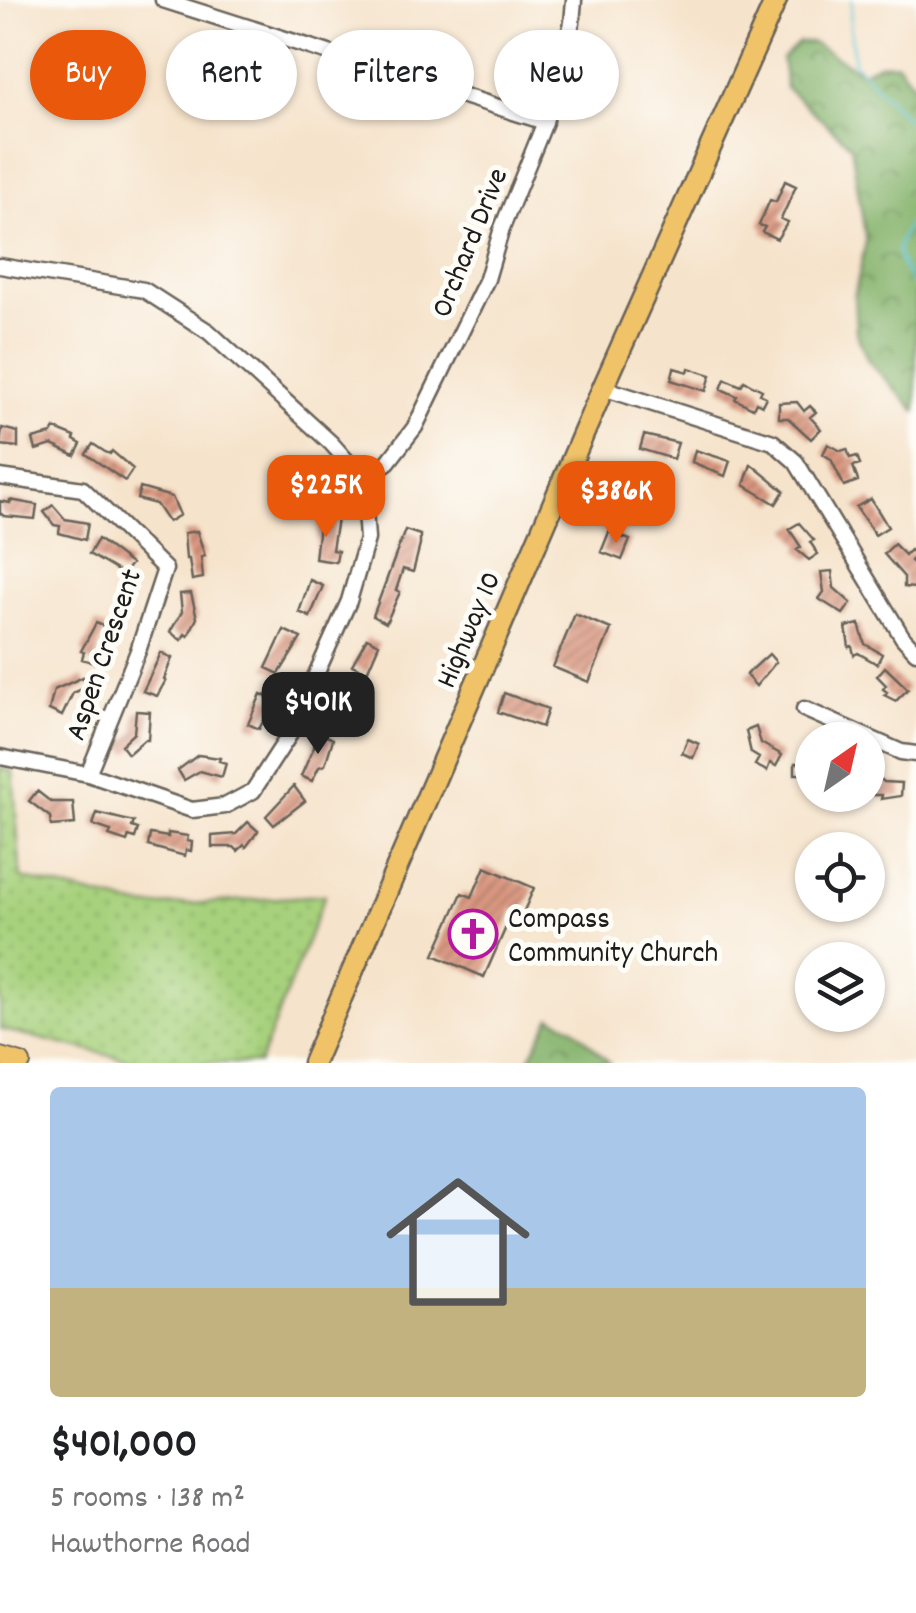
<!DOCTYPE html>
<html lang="en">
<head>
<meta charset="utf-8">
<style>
  body { margin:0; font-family:Dekko,sans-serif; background:#f2f2f2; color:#202124; height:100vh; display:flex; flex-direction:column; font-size:38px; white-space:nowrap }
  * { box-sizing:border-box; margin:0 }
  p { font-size:32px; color:#757577 }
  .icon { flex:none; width:55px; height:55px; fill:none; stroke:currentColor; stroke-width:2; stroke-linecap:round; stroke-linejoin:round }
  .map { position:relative; height:1063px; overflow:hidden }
  .details { display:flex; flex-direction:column; background:#fff; flex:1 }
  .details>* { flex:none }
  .top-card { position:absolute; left:30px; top:30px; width:858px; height:90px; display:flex; gap:20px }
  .needle { width:65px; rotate:34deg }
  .tools { position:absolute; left:795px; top:722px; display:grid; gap:20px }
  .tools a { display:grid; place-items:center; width:90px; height:90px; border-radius:50%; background:#fff; box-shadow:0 2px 8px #0004; font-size:50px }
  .price { position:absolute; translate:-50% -85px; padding:0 22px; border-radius:20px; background:#ea580c; color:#fff; font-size:32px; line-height:65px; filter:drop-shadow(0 2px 5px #0008) }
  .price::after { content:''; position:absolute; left:50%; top:60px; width:30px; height:22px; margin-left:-15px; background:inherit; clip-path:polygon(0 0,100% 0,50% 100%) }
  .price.selected { background:#222; color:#fff }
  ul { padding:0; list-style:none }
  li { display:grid; align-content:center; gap:20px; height:530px; padding:0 50px }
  li span { display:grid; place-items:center; height:310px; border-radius:10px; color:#555 }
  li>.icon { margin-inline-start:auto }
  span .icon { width:180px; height:180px; fill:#fffc; stroke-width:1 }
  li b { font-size:42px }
  .tag { padding:0 35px; border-radius:45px; background:#fff; box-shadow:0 2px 8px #0004; font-size:35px; line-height:90px }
  .tag.selected { background:#ea580c; color:#fff }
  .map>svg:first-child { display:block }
  .forest { fill:url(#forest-crowns); stroke:#506844; stroke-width:2.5 }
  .park { fill:url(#park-dots); stroke:#62764c; stroke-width:2.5 }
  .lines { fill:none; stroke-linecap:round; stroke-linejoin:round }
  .stream { stroke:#5ac4d6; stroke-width:2.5 }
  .building { fill:url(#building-hatch) }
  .minor-casing { stroke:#686259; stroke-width:19 }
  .major-casing { stroke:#686259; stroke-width:22 }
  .highway-casing { stroke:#686259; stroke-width:25 }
  .minor { stroke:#fff; stroke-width:14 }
  .major { stroke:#f1c369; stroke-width:18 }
  .highway { stroke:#f1c369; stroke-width:20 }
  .labels { text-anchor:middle; stroke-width:10; stroke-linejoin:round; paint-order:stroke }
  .street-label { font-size:30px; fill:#1c1c1c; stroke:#fdfcf7 }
  .poi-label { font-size:30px; fill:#1c1c1c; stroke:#fdfcf7; text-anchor:start }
</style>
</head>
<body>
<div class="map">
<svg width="916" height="1063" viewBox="0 0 916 1063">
  <defs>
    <pattern id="forest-crowns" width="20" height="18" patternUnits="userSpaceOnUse" patternTransform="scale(2.5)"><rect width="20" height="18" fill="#85b36c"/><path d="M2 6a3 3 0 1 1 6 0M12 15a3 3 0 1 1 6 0" fill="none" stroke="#6c9158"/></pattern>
    <pattern id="park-dots" width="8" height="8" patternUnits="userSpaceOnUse" patternTransform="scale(2.5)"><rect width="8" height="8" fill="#a7d17d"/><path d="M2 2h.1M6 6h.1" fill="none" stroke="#8fb36b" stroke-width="1.8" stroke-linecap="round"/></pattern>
    <pattern id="building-hatch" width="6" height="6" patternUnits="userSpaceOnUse" patternTransform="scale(2.5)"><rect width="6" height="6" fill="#d99780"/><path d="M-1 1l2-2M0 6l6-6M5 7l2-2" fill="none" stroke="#af7a68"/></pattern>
  </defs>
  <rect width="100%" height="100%" fill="#fdfcf7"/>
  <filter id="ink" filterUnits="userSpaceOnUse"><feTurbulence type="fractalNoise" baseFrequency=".01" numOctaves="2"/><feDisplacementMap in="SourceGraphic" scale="20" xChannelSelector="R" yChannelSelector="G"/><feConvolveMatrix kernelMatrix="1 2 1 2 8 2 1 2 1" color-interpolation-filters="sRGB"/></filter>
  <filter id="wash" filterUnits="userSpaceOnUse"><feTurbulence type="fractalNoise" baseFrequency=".0048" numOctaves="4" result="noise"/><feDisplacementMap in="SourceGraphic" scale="40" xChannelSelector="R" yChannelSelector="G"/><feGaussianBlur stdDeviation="2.25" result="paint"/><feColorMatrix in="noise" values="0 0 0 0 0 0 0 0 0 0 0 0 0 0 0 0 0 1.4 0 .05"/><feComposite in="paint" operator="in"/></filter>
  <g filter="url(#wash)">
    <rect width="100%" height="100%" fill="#f6e3cb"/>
    <path class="forest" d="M 799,43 L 813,43 L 862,72 L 878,64 L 897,63 L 916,88 L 916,411 L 868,361 L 856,332 L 854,297 L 866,241 L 851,146 L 786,88 L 782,59 Z
      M 551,1017 L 573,1027 L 610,1063 L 527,1063 Z"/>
    <path class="park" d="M 0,768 L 13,771 L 21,878 L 144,907 L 325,895 L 259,1063 L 141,1063 L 0,1029 Z"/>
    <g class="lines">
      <path class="stream" d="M 852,0 L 850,25 L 854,63 L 916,128
        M 916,213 C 891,253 893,250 916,290"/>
    </g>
    <g id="blocks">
      <path class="building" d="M 785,181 L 796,186 L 781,219 L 788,222 L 777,239 L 762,232 L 765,227 L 759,225 L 770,200 L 776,202 Z
        M 674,368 L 688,372 L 689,368 L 711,375 L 706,391 L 671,380 Z
        M 725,379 L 741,386 L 744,381 L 762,390 L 760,394 L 766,397 L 762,405 L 756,402 L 753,408 L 735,399 L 737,396 L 721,389 Z
        M 797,402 L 804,411 L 810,406 L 816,412 L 810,417 L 821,429 L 811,439 L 788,418 L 779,418 L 779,403 Z
        M 2,428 L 18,432 L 18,447 L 0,445 Z
        M 55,429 L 75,437 L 74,440 L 81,444 L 75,456 L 52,445 L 36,450 L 33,439 L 52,434 Z
        M 644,435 L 678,443 L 673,459 L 640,449 Z
        M 93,444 L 105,452 L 110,454 L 112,451 L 133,469 L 125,481 L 86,454 Z
        M 828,444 L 841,451 L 847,449 L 850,458 L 857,456 L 860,464 L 853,466 L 858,481 L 844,486 L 831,459 L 823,454 Z
        M 695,450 L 730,461 L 725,476 L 692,462 Z
        M 751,464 L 784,491 L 776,504 L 744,485 Z
        M 140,488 L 172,497 L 180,515 L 168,522 L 156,504 L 137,499 Z
        M 871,499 L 888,527 L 875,535 L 856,507 Z
        M 10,500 L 37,505 L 35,519 L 4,516 L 0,513 L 0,501 L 10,503 Z
        M 53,505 L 65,519 L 88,523 L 85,540 L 59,533 L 60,526 L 54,525 L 44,512 Z
        M 320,516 L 337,519 L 332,550 L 338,551 L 336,562 L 315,559 Z
        M 799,523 L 814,540 L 810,542 L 818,554 L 809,560 L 797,550 L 801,547 L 789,529 Z
        M 405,530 L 420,535 L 420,545 L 413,572 L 403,569 L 396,590 L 400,592 L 386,623 L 373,616 Z
        M 197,531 L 205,556 L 201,557 L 203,578 L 192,580 L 189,559 L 186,559 L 184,533 Z
        M 609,532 L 630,540 L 622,560 L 601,552 Z
        M 98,539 L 131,564 L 123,574 L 89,554 Z
        M 894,544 L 905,555 L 910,550 L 916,555 L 911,561 L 916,566 L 915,588 L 904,587 L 904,577 L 884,554 Z
        M 832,571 L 834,588 L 851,603 L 843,614 L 819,599 L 824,592 L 821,572 Z
        M 310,580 L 323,586 L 310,617 L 299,612 Z
        M 191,593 L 197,618 L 188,636 L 185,634 L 181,640 L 170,632 L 182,612 L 180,594 Z
        M 575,614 L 611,629 L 589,682 L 553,667 Z
        M 96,623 L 106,627 L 94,663 L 82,659 L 84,652 L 81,651 Z
        M 859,624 L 865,644 L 882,654 L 877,664 L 858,653 L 854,655 L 852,646 L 849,647 L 846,627 Z
        M 284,630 L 301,638 L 279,674 L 266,668 Z
        M 367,638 L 379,644 L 367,672 L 352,665 Z
        M 161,653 L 172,658 L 164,679 L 166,680 L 157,696 L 143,691 Z
        M 769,654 L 776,662 L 756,686 L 746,675 Z
        M 885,667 L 908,689 L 896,701 L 884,695 L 887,692 L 883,689 L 886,685 L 877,676 Z
        M 83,677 L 87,687 L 73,693 L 62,716 L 49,710 L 54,690 Z
        M 343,689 L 358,695 L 344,725 L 327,717 Z
        M 504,693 L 548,709 L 542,727 L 498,712 Z
        M 261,694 L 275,700 L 259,729 L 248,724 Z
        M 136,711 L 150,712 L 148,740 L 144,740 L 128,754 L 121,745 L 134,733 Z
        M 756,727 L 761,743 L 782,755 L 776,766 L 770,763 L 767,771 L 755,765 L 759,758 L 751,753 L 746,731 Z
        M 320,733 L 333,739 L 325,765 L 319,767 L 312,781 L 301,776 Z
        M 688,739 L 699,744 L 693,758 L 682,753 Z
        M 198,755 L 220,758 L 219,761 L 226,763 L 222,777 L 200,771 L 184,780 L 178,770 Z
        M 795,763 L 812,763 L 812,774 L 795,774 Z
        M 868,768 L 884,782 L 902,783 L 901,796 L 881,799 L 882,795 L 873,795 L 868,785 Z
        M 294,786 L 305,801 L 274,825 L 266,816 Z
        M 37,791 L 51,802 L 73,802 L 75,824 L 51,826 L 50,817 L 29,801 Z
        M 97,813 L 134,822 L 132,827 L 138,829 L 135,838 L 129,836 L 127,842 L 109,836 L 111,831 L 93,825 Z
        M 248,822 L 258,831 L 246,847 L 244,845 L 238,851 L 234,847 L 212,847 L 212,836 L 236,834 Z
        M 168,833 L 188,836 L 187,841 L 192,842 L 191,851 L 186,850 L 185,856 L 148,846 L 150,834 L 168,837 Z
        M 485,867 L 534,888 L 523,913 L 514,909 L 484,977 L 434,955 L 462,893 L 472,897 Z"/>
    </g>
  </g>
  <g filter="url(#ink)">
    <use href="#blocks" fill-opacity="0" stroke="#686259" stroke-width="2.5"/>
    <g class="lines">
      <g class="minor-casing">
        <path id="minor" d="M 163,0 L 545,122
          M 0,266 L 144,290 L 209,332 L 331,443 L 363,479 L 367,539 L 349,601 L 288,737 L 253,791 L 225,806 L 192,810 L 88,774 L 0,757
          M 603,388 L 773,442 L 796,462 L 903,638 L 916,652
          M 0,477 L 83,489 L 165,569 L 138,651 L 88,774
          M 363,479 L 388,462 L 415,427 L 487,279 L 502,228 L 545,122 L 572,23 L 574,0
          M 804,709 L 901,752 L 916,754"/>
      </g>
      <g class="major-casing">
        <path id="major" d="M 0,1057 L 21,1063"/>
      </g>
      <g class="highway-casing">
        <path id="highway" d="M 313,1063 L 603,388 L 776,0"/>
      </g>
      <use href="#minor" class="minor"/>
      <use href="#major" class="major"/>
      <use href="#highway" class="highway"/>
    </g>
  </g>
  <defs>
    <g id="church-ring" transform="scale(2.5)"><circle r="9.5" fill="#fdfcf7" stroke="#b5179e" stroke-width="1.5"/><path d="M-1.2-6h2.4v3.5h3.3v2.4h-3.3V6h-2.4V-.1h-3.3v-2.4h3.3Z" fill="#b5179e"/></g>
  </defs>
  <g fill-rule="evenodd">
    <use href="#church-ring" x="473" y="934"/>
  </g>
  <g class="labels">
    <g class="street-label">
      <text transform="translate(468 242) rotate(-68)" y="10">Orchard Drive</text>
      <text transform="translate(467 629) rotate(-67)" y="10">Highway 10</text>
      <text transform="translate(102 654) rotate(-71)" y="10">Aspen Crescent</text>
    </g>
    <g class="poi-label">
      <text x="508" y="927">Compass<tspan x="508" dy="34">Community Church</tspan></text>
    </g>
  </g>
</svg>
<div class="tools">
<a><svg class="needle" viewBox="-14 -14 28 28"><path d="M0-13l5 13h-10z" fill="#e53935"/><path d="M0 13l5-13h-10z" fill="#757577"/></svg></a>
<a><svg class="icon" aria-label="locate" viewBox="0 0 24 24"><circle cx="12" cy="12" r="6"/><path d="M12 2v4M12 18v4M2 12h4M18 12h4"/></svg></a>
<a><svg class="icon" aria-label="layers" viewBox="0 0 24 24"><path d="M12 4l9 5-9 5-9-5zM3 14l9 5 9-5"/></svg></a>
</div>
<b class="price" style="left:326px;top:540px">$225K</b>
<b class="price" style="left:616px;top:546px">$386K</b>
<b class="price selected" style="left:318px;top:757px">$401K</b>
<div class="top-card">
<a class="tag selected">Buy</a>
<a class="tag">Rent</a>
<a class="tag">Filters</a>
<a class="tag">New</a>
</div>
</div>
<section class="details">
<ul>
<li><span style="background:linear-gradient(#a9c7e8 65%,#c2b280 0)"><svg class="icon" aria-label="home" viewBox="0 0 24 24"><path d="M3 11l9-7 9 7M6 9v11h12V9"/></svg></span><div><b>$401,000</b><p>5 rooms · 138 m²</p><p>Hawthorne Road</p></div></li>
</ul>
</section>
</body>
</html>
